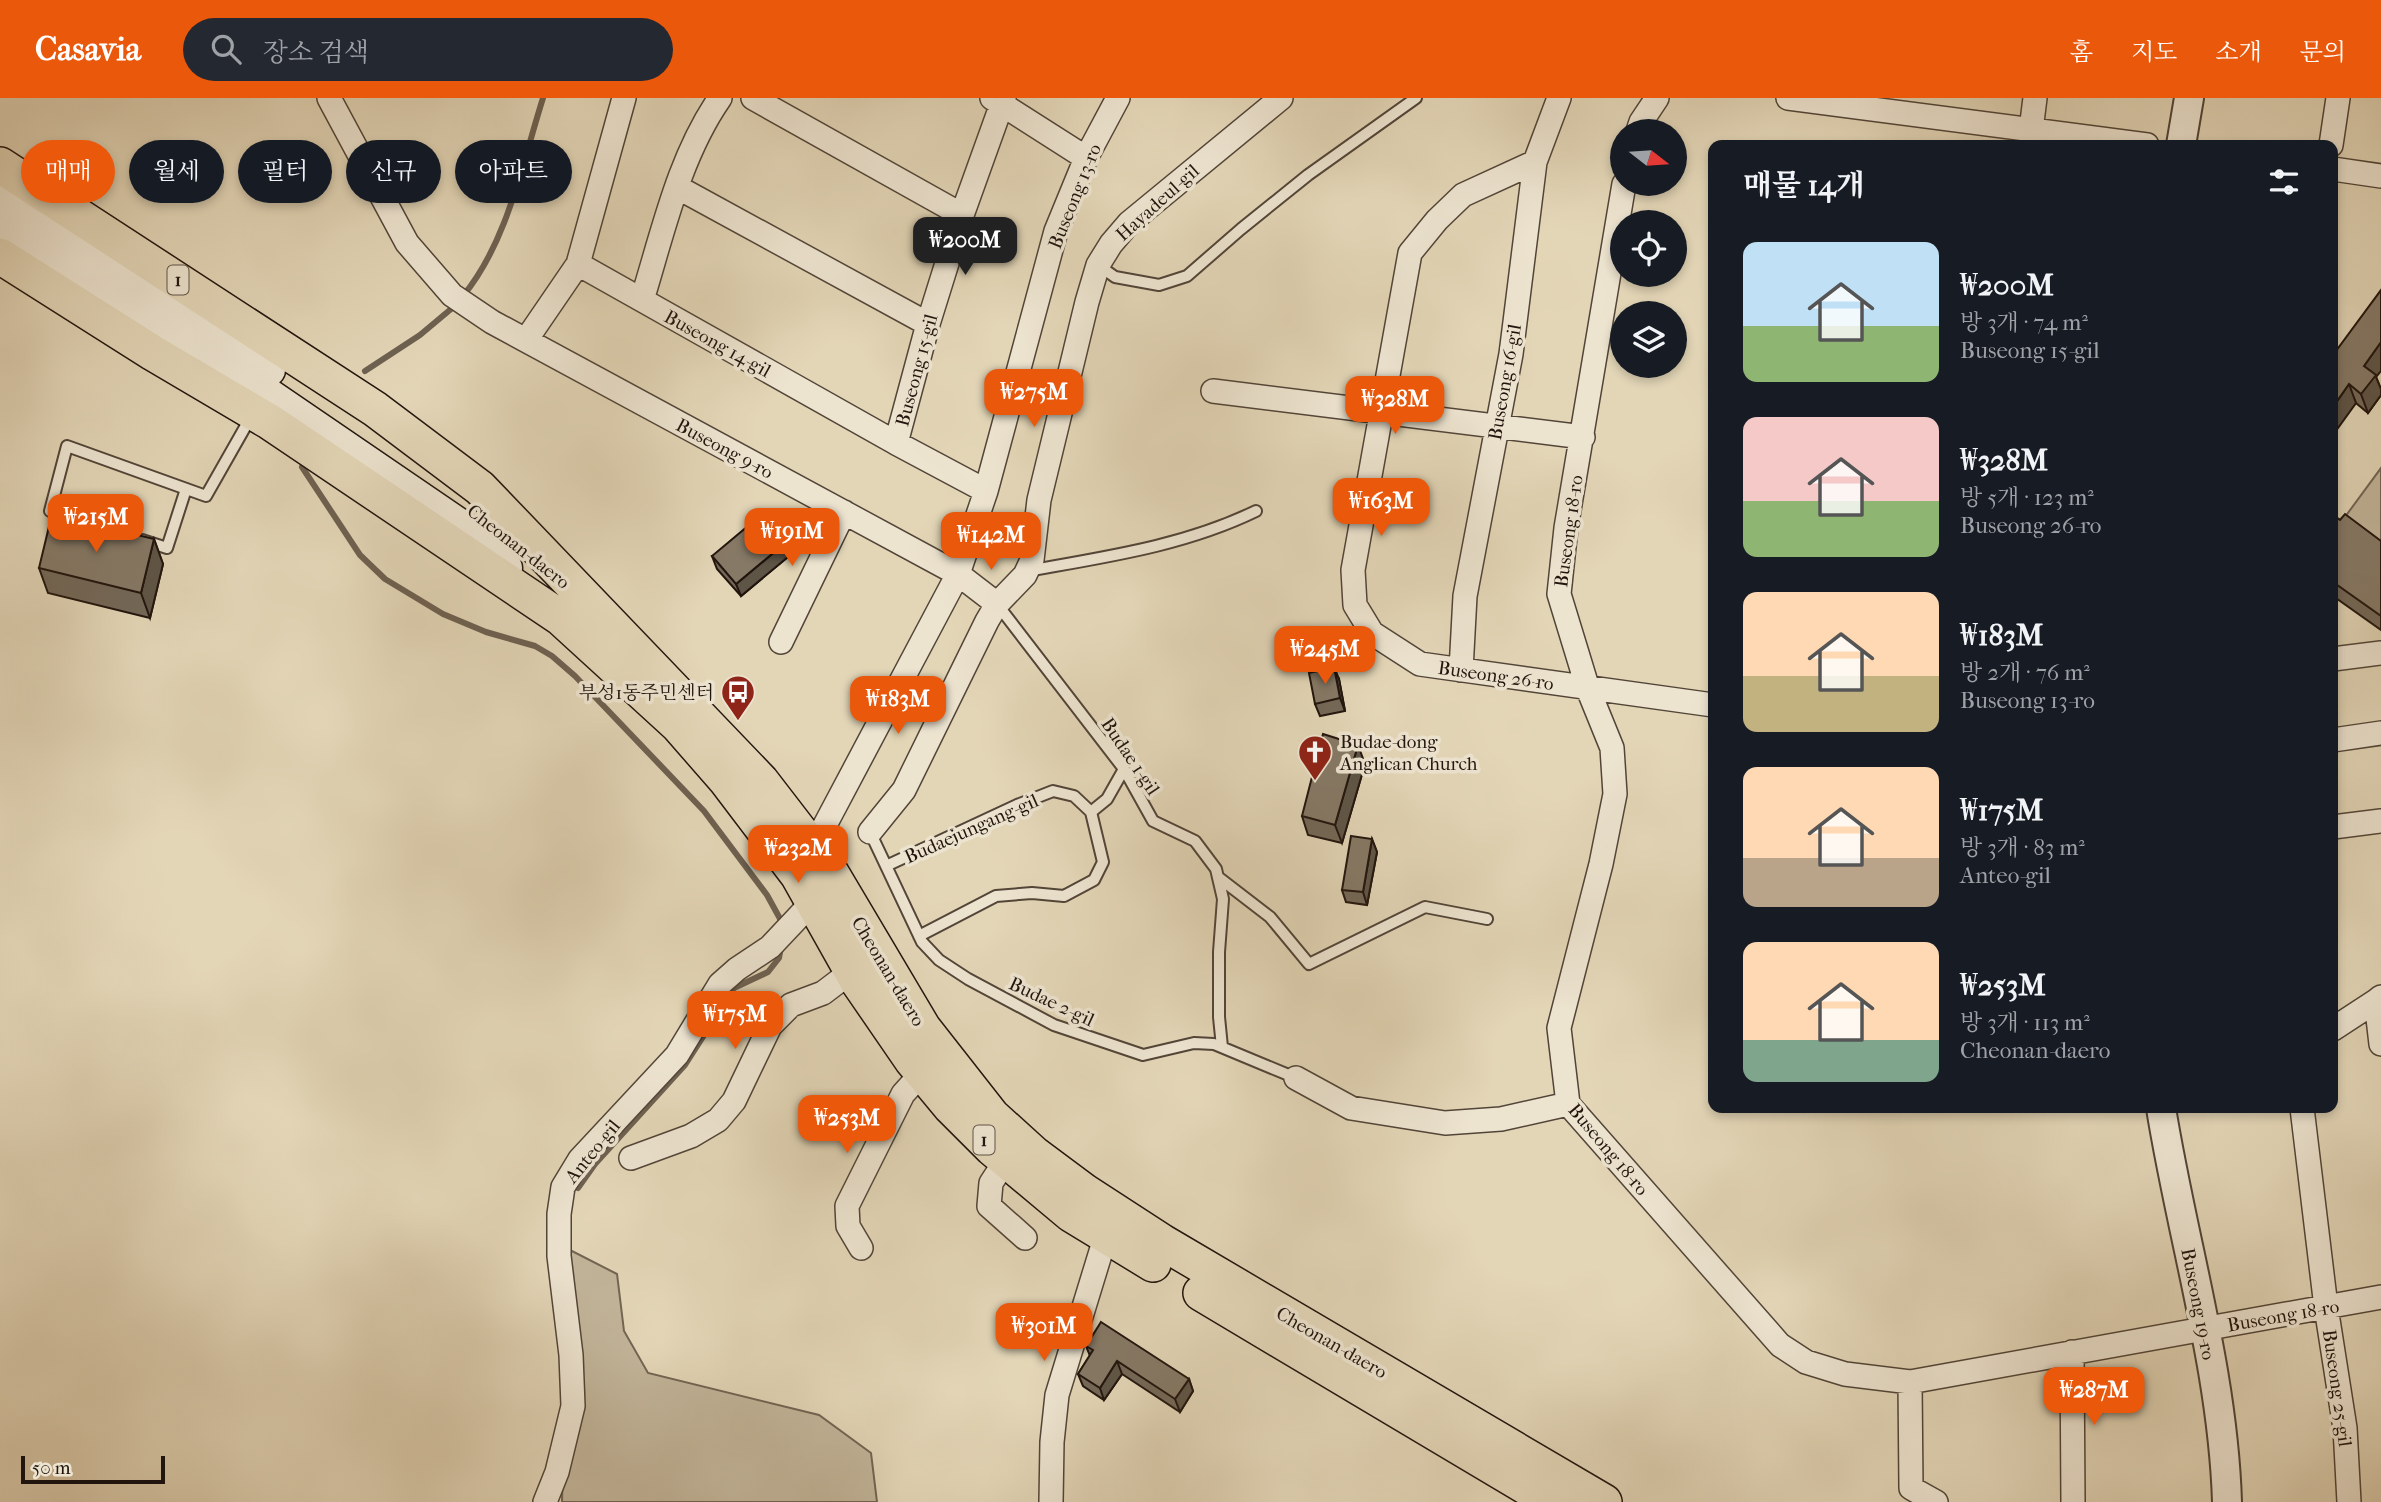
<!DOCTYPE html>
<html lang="ko">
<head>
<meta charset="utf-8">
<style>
  body { margin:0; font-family:"IM FELL French Canon","Noto Serif KR",serif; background:#242831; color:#f1f3f6; height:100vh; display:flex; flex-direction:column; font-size:26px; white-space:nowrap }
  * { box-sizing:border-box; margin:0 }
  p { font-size:23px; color:#9ea1a6 }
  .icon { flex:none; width:38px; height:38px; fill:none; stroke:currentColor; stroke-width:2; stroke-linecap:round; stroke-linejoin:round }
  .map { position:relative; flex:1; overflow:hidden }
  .side { position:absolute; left:1708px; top:42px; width:630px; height:973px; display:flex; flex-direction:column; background:#171b24; border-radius:14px; box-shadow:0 4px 10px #0003 }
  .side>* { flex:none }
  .hud { position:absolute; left:21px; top:42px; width:665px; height:63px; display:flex; gap:14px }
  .needle { width:46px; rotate:107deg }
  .tools { position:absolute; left:1610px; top:21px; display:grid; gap:14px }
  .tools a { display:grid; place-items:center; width:77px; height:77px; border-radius:50%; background:#171b24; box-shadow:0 4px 10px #0003; font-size:35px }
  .scale { position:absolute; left:21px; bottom:18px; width:144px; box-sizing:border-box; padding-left:7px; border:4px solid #21150e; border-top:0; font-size:19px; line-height:24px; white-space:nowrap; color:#21150e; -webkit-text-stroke:5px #ede4d0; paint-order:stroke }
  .price { position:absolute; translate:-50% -60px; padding:0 16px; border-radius:14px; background:#ea580c; color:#fff; font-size:23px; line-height:46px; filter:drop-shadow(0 2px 4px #0008) }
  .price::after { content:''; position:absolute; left:50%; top:42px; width:21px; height:16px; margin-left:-10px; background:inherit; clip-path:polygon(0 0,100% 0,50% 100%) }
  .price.on { background:#222; color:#fff }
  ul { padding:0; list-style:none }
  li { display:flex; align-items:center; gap:21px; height:175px; padding:0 35px }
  li span { display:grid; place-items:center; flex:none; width:196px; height:140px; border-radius:14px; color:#555 }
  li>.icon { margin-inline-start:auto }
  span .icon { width:84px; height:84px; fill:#fffc; stroke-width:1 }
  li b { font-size:30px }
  h2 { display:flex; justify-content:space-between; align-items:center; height:84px; padding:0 35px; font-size:30px }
  .chip { padding:0 24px; border-radius:32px; background:#171b24; box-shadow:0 4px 10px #0003; font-size:24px; line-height:63px }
  .chip.on { background:#ea580c; color:#fff }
  header { display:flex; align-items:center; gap:42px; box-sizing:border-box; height:98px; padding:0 35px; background:#ea580c; color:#fff }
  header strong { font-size:33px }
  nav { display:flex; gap:38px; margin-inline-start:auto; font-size:24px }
  .search { width:490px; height:63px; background:#242831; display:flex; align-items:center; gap:18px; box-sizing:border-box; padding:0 24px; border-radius:38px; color:#9ea1a6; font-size:26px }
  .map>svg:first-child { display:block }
  .green { fill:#c2b59a; stroke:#726554; stroke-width:2 }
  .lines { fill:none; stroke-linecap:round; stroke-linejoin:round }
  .stream { stroke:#6e6151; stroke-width:6 }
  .service-casing { stroke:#524538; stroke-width:14 }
  .minor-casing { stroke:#524538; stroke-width:26 }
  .tertiary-casing { stroke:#524538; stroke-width:32 }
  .secondary-casing { stroke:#21150e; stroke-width:35 }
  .primary-casing { stroke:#21150e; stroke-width:38 }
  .service { stroke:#ede4d0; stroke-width:10 }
  .minor { stroke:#ede4d0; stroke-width:23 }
  .tertiary { stroke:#ede4d0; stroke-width:28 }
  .secondary { stroke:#ede4d0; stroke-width:32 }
  .primary { stroke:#e3d6b7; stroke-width:35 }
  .wall { fill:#736858; stroke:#21150e; stroke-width:2 }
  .shaded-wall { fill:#5e5547; stroke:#21150e; stroke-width:2 }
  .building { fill:#867966; stroke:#21150e; stroke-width:2 }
  .labels { text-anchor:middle; stroke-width:7; stroke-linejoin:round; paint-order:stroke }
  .shield { fill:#ede4d0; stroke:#5e5348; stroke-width:2 }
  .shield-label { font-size:18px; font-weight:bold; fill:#21150e }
  .street-label { font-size:19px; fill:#21150e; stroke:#ede4d0 }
  .poi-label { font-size:19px; fill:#21150e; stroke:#ede4d0; text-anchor:end }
</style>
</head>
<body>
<header>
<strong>Casavia</strong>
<div class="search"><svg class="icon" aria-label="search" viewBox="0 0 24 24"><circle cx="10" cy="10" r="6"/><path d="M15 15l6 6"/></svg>장소 검색</div>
<nav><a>홈</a><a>지도</a><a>소개</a><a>문의</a></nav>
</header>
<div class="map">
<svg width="2381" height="1404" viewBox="0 0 2381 1404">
  <rect width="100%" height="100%" fill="#e3d6b7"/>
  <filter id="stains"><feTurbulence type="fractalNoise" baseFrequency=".00286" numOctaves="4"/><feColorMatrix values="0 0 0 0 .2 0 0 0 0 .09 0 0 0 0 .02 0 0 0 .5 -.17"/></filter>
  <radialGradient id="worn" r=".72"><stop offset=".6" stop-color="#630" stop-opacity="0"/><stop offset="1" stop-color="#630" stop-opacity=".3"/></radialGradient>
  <path class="green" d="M 2381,370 L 2381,449 L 2342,423 Z
    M 568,1151 L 617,1176 L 624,1233 L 648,1275 L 819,1317 L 871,1355 L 877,1404 L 562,1404 Z"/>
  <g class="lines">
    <path class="stream" d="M 463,198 C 508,143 522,66 543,0
      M 365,273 L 420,237 L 457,206
      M 302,369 L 360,457 L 385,481 L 443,516 L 486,534 L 535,548 L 552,558 L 575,578 L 704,713 L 767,797 L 784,828
      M 578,1090 L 595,1066 L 685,967 L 734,890 L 768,874 L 779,860 L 781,849"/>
    <g class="service-casing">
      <path id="service" d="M 1098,167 L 1115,179 L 1159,187 L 1187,178 L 1241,131 L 1308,77 L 1416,0
        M 90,426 L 50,413 L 67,348 L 206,398 L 252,317
        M 142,442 L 167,450 L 186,391
        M 1027,473 C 1105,459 1184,448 1256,413
        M 997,506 L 1124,671 L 1153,723 L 1195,743 L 1216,771 L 1223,801 L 1219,854 L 1219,919 L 1222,949
        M 870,734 L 922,844 L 939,862 L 968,881 L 1054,927 L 1143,957 L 1194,945 L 1214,946 L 1296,980
        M 886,768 L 1017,707 L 1053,693 L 1074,698 L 1091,714 L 1107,701 L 1124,671
        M 1218,779 L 1270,819 L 1309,866 L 1425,809 L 1487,821
        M 919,838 L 996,798 L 1032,795 L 1064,798 L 1094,782 L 1103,764 L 1091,714"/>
    </g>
    <g class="minor-casing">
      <path id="minor" d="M 329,0 L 407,145 L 452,197 L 492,224 L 958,476 L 997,506
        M 720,0 C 679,59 663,134 642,202 L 896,345 L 986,393
        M 753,0 L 962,117
        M 992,0 L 1086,60
        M 1788,0 L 2147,47
        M 2031,32 L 2035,0
        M 1638,33 L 1641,24 L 1657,0
        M 2331,47 L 2338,0
        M 1535,64 L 1463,97 L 1437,122 L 1410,155 L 1353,472 L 1355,507 L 1372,535 L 1420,566 L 1713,607
        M 2333,71 L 2381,78
        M 1624,86 L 1566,430 L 1559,496 L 1588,591 L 1612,650 L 1615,696 L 1601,766 L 1559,930 L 1568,1006 L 1780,1247 L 1806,1264 L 1845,1276 L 1910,1284 L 2381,1199
        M 677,89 L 928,226
        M 578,166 L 642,202
        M 526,242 L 578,166 L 624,0
        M 1213,293 L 1583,339
        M 896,345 L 928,226 L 962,117 L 1004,0
        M 781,544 L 844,414
        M 2333,561 L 2381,555
        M 1461,572 L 1465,498 L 1511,256 L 1535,64 L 1559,0
        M 2333,642 L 2381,635
        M 2333,729 L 2381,723
        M 870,734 L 904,692 L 987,523 L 997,506 L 1025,477 L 1032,462 L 1039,402 L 1087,204 L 1098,167 L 1111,146 L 1129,125 L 1281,0
        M 807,761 L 958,476 L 986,393 L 1056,133 L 1086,60 L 1118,0
        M 2381,899 L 2376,903 L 2381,946
        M 2333,931 L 2376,903
        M 1296,980 L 1351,1010 L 1445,1025 L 1501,1021 L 1568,1006
        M 2302,1010 L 2326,1209 L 2345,1330 L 2349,1404
        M 631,1060 L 691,1038 L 718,1022 L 734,1003 L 770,928 L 791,907 L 823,895 L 852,873
        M 1006,1062 L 991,1085 L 989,1108 L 1025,1140
        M 861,1150 L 848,1128 L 847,1108 L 903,996 L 922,975
        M 2072,1254 L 2073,1404
        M 1910,1284 L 1911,1390 L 1936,1404
        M 545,1404 L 557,1374 L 573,1308 L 571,1257 L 559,1158 L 559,1116 L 563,1089 L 580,1061 L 677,957 L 720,886 L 737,871 L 770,849 L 821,795
        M 1051,1404 L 1052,1344 L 1057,1297 L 1106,1137"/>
    </g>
    <g class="tertiary-casing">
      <path id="tertiary" d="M 2181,47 L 2189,0
        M 2161,1010 C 2182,1141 2223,1271 2227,1404"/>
    </g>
    <g class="secondary-casing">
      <path id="secondary" d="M 0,92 L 269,272
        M 0,122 L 253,286 L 461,428 L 506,470"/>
    </g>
    <g class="primary-casing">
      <path id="primary" d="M 0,67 L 375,311 L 480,390 L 761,683 L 828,770 L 923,930 L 992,1018 L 1034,1056 L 1085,1094 L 1162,1144 L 1604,1404
        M 0,158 L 153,255 L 270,324 L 561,520 L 678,627 L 726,682 L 798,777 L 857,882 L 912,962 L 951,1009 L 992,1050 L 1071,1116 L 1153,1166
        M 1201,1195 L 1552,1404"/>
    </g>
    <use href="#service" class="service"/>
    <use href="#minor" class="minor"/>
    <use href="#tertiary" class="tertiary"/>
    <use href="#secondary" class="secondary"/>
    <use href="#primary" class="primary"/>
  </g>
  <path class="wall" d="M 2333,257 L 2376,279 L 2381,291 L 2381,297 L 2368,315 L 2356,305 Z
    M 2333,417 L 2340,422 L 2381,443 L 2381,532 L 2333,498 Z
    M 154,441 L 163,466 L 150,520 L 48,495 L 39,470 Z
    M 784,446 L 788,459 L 741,498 L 717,471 L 712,458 Z
    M 1339,581 L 1345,613 L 1320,618 L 1315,606 Z
    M 1365,666 L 1342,745 L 1308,737 L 1302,718 Z
    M 1372,741 L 1377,754 L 1367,807 L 1346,804 L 1342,792 Z
    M 1086,1248 L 1189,1281 L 1193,1293 L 1180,1314 L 1122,1276 L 1104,1302 L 1083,1288 L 1078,1276 L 1090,1258 Z"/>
  <path class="shaded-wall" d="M 2381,244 L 2381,273 L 2376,279 L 2381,291 L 2381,297 L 2368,315 L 2361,296 L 2364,268 Z
    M 2349,286 L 2356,305 L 2333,337 L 2333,309 Z
    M 154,441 L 163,466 L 150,520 L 141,495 Z
    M 784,446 L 788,459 L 741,498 L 736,486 Z
    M 1334,569 L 1339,581 L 1345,613 L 1340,600 Z
    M 1358,647 L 1365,666 L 1342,745 L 1335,727 Z
    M 1372,741 L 1377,754 L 1367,807 L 1363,794 Z
    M 1117,1263 L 1122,1276 L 1104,1302 L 1100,1290 Z
    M 1189,1281 L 1193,1293 L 1180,1314 L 1175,1301 Z"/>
  <path class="building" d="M 2381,192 L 2381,244 L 2364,268 L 2376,277 L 2361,296 L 2349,286 L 2333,309 L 2333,257 Z
    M 52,416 L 154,441 L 141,495 L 39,470 Z
    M 2345,416 L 2381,443 L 2381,518 L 2333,484 L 2333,417 L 2340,422 Z
    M 760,418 L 784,446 L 736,486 L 712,458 Z
    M 1334,569 L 1340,600 L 1315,606 L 1309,575 Z
    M 1323,636 L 1358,647 L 1335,727 L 1302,718 Z
    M 1351,738 L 1372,741 L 1363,794 L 1342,792 Z
    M 1101,1224 L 1189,1281 L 1175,1301 L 1117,1263 L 1100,1290 L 1078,1276 L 1093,1252 L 1086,1248 Z"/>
  <defs>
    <g id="bus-pin" transform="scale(1.75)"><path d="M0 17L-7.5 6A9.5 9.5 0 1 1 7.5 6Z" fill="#8f2418" stroke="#ede4d0"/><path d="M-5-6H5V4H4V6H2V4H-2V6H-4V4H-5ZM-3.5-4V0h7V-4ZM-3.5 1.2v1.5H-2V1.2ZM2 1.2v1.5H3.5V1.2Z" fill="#fff"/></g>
    <g id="church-pin" transform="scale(1.75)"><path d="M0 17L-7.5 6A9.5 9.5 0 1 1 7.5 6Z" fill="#8f2418" stroke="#ede4d0"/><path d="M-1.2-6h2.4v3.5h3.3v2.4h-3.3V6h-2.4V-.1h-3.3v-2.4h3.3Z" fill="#fff"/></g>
  </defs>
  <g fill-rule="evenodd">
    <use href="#bus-pin" x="738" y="594"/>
    <use href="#church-pin" x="1315" y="654"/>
  </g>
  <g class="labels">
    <g class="shield">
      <rect x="167.5" y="167.5" width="21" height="29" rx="5"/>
      <rect x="973.5" y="1027.5" width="21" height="29" rx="5"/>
    </g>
    <g class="shield-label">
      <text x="178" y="188">1</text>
      <text x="984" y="1048">1</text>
    </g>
    <g class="street-label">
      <text transform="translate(1074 98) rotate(-68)" y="7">Buseong 13-ro</text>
      <text transform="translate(1157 104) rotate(-42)" y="7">Hayadeul-gil</text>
      <text transform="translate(718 245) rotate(29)" y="7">Buseong 14-gil</text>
      <text transform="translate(916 272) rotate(-75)" y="7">Buseong 15-gil</text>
      <text transform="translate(1504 284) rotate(-80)" y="7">Buseong 16-gil</text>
      <text transform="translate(725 350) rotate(28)" y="7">Buseong 9-ro</text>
      <text transform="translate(1568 433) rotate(-82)" y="7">Buseong 18-ro</text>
      <text transform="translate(519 448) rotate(38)" y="7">Cheonan-daero</text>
      <text transform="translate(1496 577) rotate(8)" y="7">Buseong 26-ro</text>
      <text transform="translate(1131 658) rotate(56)" y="7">Budae 1-gil</text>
      <text transform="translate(971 730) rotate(-24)" y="7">Budaejungang-gil</text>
      <text transform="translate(889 873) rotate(59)" y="7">Cheonan-daero</text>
      <text transform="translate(1052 903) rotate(25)" y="7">Budae 2-gil</text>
      <text transform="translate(1609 1051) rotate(50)" y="7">Buseong 18-ro</text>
      <text transform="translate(592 1053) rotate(-51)" y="7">Anteo-gil</text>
      <text transform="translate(2199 1206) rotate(79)" y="7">Buseong 19-ro</text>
      <text transform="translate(2283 1217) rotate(-10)" y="7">Buseong 18-ro</text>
      <text transform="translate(1332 1244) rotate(30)" y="7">Cheonan-daero</text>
      <text transform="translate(2338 1290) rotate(82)" y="7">Buseong 25-gil</text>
    </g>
    <g class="poi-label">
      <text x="714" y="601">부성1동주민센터</text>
      <text x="1340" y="650" text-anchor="start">Budae-dong<tspan x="1340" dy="22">Anglican Church</tspan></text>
    </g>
  </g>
  <rect width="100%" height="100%" filter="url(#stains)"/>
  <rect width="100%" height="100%" fill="url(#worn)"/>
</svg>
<div class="tools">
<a><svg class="needle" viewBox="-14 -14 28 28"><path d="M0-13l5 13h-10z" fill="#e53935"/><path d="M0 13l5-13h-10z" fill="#9ea1a6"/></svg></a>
<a><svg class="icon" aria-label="locate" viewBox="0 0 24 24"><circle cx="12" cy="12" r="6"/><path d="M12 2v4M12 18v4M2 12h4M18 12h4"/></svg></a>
<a><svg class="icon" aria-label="layers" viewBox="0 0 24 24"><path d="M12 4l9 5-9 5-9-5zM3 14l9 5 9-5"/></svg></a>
</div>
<div class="scale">50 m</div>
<b class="price on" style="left:965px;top:179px">₩200M</b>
<b class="price" style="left:1034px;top:331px">₩275M</b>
<b class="price" style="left:1395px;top:338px">₩328M</b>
<b class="price" style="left:1381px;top:440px">₩163M</b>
<b class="price" style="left:96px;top:456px">₩215M</b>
<b class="price" style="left:792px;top:470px">₩191M</b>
<b class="price" style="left:991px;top:474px">₩142M</b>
<b class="price" style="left:1325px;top:588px">₩245M</b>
<b class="price" style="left:898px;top:638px">₩183M</b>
<b class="price" style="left:798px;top:787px">₩232M</b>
<b class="price" style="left:735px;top:953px">₩175M</b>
<b class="price" style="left:847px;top:1057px">₩253M</b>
<b class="price" style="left:1044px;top:1265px">₩301M</b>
<b class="price" style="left:2094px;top:1329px">₩287M</b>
<div class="hud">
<a class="chip on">매매</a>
<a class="chip">월세</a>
<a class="chip">필터</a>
<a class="chip">신규</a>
<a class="chip">아파트</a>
</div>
<section class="side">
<h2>매물 14개<svg class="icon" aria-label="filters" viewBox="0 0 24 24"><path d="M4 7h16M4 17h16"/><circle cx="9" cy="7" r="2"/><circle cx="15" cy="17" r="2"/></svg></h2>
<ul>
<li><span style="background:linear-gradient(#bfe0f5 60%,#8fb573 0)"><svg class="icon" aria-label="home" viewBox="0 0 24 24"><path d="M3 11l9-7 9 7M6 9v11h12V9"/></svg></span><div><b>₩200M</b><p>방 3개 · 74 m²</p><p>Buseong 15-gil</p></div></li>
<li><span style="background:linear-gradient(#f6c9c9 60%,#8fb573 0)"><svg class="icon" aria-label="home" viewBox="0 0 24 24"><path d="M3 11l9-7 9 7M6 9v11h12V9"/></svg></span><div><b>₩328M</b><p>방 5개 · 123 m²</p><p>Buseong 26-ro</p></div></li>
<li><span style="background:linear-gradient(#ffd9b3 60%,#c2b280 0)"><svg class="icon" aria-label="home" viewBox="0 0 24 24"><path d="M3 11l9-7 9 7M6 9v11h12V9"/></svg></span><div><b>₩183M</b><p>방 2개 · 76 m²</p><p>Buseong 13-ro</p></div></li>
<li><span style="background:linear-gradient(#ffd9b3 65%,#b9a48a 0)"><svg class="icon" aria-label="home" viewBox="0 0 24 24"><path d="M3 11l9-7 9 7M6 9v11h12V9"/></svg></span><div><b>₩175M</b><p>방 3개 · 83 m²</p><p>Anteo-gil</p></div></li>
<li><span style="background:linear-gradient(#ffd9b3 70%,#7fa58c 0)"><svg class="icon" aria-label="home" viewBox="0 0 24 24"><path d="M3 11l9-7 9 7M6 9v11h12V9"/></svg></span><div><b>₩253M</b><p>방 3개 · 113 m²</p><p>Cheonan-daero</p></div></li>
</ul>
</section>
</div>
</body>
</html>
